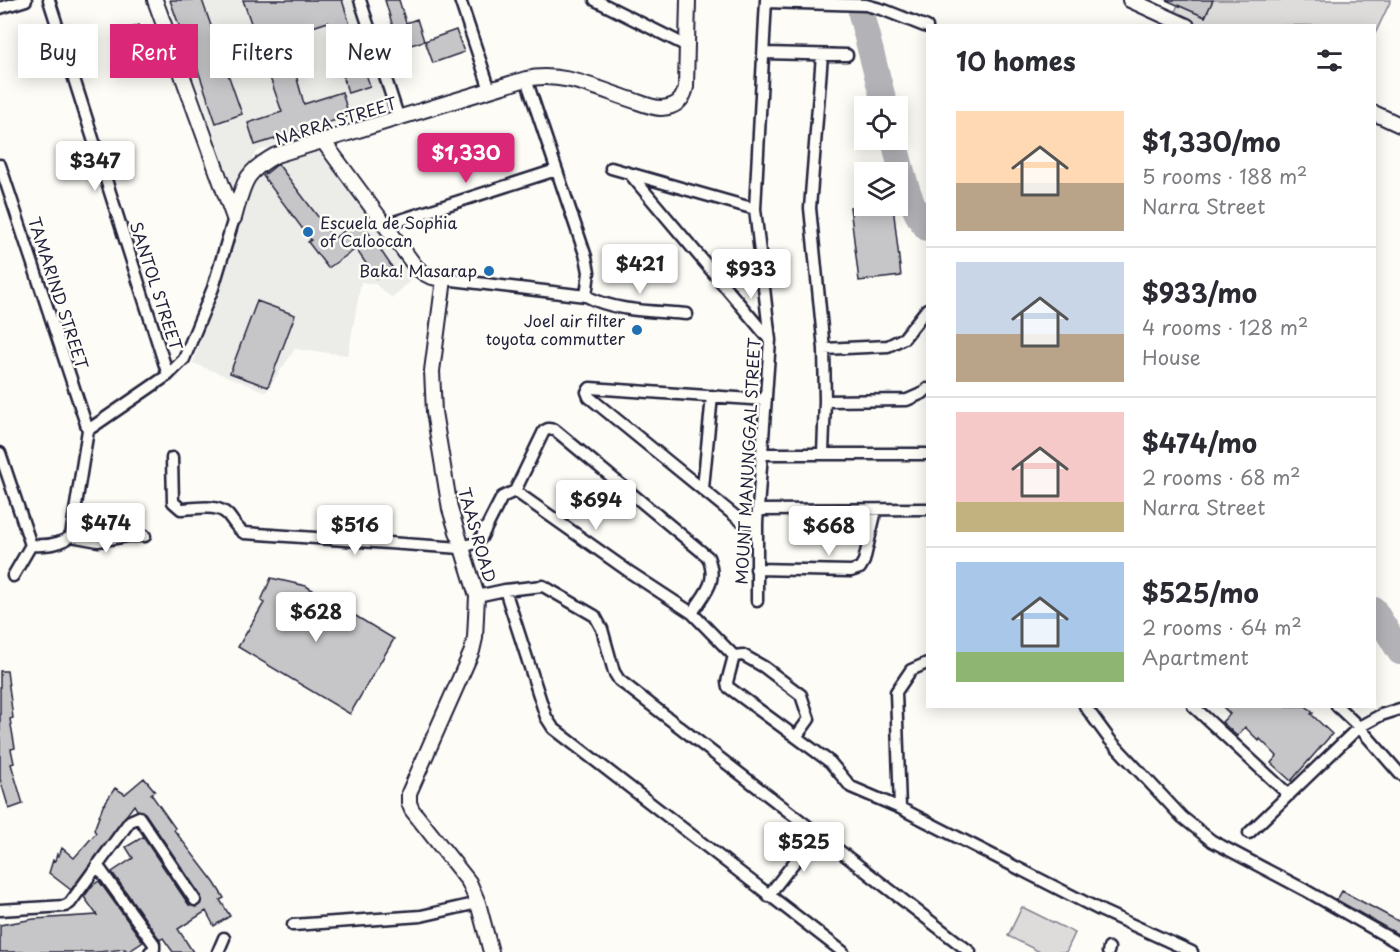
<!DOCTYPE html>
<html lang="en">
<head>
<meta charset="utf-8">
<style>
  body { margin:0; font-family:"Playpen Sans",sans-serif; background:#f7f7f7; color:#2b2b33; height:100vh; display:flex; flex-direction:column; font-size:22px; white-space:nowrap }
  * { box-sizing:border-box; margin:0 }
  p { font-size:20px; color:#7c7c81 }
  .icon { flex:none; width:33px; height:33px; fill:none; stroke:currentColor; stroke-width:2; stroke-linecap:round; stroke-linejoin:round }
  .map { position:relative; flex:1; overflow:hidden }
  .drawer { position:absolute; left:926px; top:24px; width:450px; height:684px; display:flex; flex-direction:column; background:#fff; border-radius:0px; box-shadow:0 3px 15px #0003 }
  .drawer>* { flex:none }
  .hud { position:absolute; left:18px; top:24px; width:570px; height:54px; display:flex; gap:12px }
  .buttons { position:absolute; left:854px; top:96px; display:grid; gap:12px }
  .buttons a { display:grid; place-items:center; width:54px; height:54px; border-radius:0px; background:#fff; box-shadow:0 3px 15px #0003; font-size:30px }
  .price { position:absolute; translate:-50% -51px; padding:0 14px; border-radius:6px; background:#fff; color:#222; font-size:20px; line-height:39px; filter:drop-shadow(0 2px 3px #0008) }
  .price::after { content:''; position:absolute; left:50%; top:36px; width:18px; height:14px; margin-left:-9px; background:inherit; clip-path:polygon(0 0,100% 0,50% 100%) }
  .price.active { background:#db2777; color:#fff }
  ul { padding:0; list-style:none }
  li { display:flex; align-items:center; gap:18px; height:150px; padding:0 30px }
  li+li { border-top:2px solid #e1e1e2 }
  li span { display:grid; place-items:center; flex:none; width:168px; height:120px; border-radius:0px; color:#555 }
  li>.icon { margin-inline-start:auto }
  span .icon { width:72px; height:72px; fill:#fffc; stroke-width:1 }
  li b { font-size:26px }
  h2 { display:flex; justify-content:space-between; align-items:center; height:72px; padding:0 30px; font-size:26px }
  .chip { padding:0 21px; border-radius:0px; background:#fff; box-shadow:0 3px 15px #0003; font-size:21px; line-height:54px }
  .chip.active { background:#db2777; color:#fff }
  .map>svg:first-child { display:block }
  .built { fill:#ecece9 }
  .green { fill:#dddcdb; stroke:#807f8b; stroke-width:1.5 }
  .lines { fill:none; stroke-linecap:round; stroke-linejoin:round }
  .river { stroke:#b2b2b7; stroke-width:26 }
  .building { fill:#c6c6c8; stroke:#22223b; stroke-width:1.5 }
  .minor-casing { stroke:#22223b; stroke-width:15 }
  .tertiary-casing { stroke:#22223b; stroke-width:18 }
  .minor { stroke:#fdfcf7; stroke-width:10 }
  .tertiary { stroke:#fdfcf7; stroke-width:14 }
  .poi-dot { fill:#1f6fb2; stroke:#fdfcf7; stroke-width:2 }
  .labels { text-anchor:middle; stroke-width:5; stroke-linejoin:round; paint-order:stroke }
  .street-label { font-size:16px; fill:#22223b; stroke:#fdfcf7 }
  .poi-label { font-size:16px; fill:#22223b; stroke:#fdfcf7; text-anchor:end }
</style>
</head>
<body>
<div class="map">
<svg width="1400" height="952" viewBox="0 0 1400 952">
  <rect width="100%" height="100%" fill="#fdfcf7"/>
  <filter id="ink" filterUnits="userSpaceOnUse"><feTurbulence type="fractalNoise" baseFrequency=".0167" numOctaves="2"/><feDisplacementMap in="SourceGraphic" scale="12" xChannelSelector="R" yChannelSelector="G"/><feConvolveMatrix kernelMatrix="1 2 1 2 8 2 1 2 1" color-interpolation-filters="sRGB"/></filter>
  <g filter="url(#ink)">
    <path class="built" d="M 167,0 L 352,0 L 388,107 L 258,151 L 232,185 Z
      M 321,147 L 413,278 L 392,298 L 375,284 L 361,282 L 348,355 L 295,349 L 266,392 L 193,363 L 249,186 L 261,170 L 279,161 Z"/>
    <path class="green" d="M 1213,0 L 1391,0 L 1374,36 L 1374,26 L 1200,25 L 1174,14 L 1178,5 L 1205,17 Z
      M 1022,907 L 1075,933 L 1066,952 L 1040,952 L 1008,936 Z"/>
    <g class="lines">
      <path class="river" d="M 861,14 L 885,106
        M 894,140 C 901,167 908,206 927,228
        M 1374,610 L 1400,652"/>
    </g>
    <path class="building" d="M 170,0 L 202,0 L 242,114 L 216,123 L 188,41 L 185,42 Z
      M 243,0 L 342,0 L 370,86 L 348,93 L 328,22 L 288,35 L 300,74 L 296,75 L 304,104 L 342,92 L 349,116 L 255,145 L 248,123 L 282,112 Z
      M 385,0 L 399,0 L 406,23 L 417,19 L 424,41 L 391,51 L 385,30 L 393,27 Z
      M 1166,0 L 1213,0 L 1205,17 Z
      M 139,25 L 147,43 L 126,51 L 119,33 Z
      M 456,30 L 464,52 L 433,63 L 425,41 Z
      M 278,164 L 334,238 L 360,220 L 392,267 L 376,278 L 356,249 L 328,268 L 308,242 L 311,240 L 263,176 Z
      M 866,206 L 893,206 L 901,276 L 859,281 L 850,207 Z
      M 257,301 L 295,315 L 268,387 L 230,373 Z
      M 271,578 L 306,586 L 394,639 L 350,714 L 238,647 L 264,603 L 261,601 Z
      M 0,671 L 7,671 L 13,718 L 10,719 L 15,748 L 11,749 L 14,763 L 11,764 L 23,804 L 9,809 L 0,779 Z
      M 1222,706 L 1306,706 L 1313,713 L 1311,714 L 1332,734 L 1291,781 L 1271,763 L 1277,756 L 1260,739 L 1259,741 L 1245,727 L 1237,736 L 1222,722 L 1230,714 Z
      M 144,778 L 155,791 L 151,794 L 175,828 L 174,830 L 214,882 L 224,898 L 220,900 L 230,916 L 214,926 L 206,911 L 178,929 L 193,952 L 173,952 L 163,938 L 160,940 L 112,872 L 133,858 L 126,847 L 143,837 L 189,905 L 196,907 L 202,903 L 201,896 L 145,813 L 137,810 L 134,805 L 71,890 L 49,873 L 53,860 L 55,861 L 57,854 L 59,856 L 62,848 L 74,858 L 96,833 L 94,830 L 103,806 L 115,788 L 125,794 Z
      M 99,881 L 143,942 L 128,952 L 125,949 L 99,952 L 0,952 L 0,925 L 34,919 L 97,915 L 84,897 L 92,886 Z
      M 1342,891 L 1400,922 L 1399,935 L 1337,900 Z"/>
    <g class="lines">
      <g class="minor-casing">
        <path id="minor" d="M 49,0 L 168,375
          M 360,0 L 399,119
          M 460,0 L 490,90
          M 595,0 L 687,46
          M 766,2 L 866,5 L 884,10 L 927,27
          M 0,8 L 26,0
          M 764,53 L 847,55
          M 822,55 L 810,208 L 824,349 L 825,401 L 823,453
          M 526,79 L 586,257 L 589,272 L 586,296
          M 0,165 L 88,430
          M 611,168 L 755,209
          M 630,174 L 770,340
          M 385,225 L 556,170
          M 444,279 L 586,296 C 616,312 654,311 687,314
          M 824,349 L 888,346 L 904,338 L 927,309
          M 825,401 L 907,400 L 923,393 L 927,389
          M 0,453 L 31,545
          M 762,454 L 927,454
          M 172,458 L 173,502 L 181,509 C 196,509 217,503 228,515 C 234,522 236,528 244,533 L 461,548 L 477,542 L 481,538 L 502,497 L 515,491 L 544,431 L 548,429 L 555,430 L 708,557 C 718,583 706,591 692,613
          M 703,488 L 712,396
          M 515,491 L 631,573 L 692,613 L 734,656 L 727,682 L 728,687 L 830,762 L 851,787 L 900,808 L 1102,911 L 1192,952
          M 758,510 L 927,509
          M 757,523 L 740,520 L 589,397 L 587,392 L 590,388 L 766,400
          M 71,536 L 98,541 L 127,536 L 145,536
          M 31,545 C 45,546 60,545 71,536 L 88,430 L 168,375 L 184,359 L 213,288 L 234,218
          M 756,569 L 851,571 L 860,568 L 864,561 L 876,510
          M 13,576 L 31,545
          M 505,590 L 546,717 L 553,728 L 843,952
          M 477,596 L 505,590 L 543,586 L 595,616 L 602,629 L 614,672 L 619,680 L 970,952
          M 757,601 L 757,523 L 770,340 L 755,209 L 766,0
          M 734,656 L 743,655 L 764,667 L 801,695 L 809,719 L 796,737
          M 1085,706 L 1110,740 L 1182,817 L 1212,841 L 1305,890 L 1400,944
          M 1193,706 L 1289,795
          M 1337,706 L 1359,727 L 1400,774
          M 900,808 L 896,692 L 911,670 L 927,663
          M 1249,833 L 1359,727 L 1381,715 L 1400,709
          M 97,865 L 154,944 L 154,949 L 150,952
          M 768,896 L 817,833
          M 0,910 L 65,906 L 70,903 L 130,821 L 139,817 L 195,900
          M 293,925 L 421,916 L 478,903
          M 218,952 L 224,938
          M 1108,952 L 1109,948"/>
      </g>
      <g class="tertiary-casing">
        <path id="tertiary" d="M 155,0 L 234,218
          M 1130,0 L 1187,26
          M 1374,113 L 1400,125
          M 323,141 L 415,266 C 424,275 432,278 444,279 L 432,371 L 434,412 L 450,509 L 477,596 L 475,638 L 472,651 L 409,793 L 409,803 L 412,810 L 469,882 L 478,903 L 491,952
          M 234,218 C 244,183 243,173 276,155 L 526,79 C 561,71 596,88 629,99 C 639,102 651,108 661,108 C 676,107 683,101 686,87 L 688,0"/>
      </g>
      <use href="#minor" class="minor"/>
      <use href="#tertiary" class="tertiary"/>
    </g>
  </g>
  <g class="poi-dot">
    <circle cx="308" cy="232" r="6"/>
    <circle cx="489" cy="271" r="6"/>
    <circle cx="637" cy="330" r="6"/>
  </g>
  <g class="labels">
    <g class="street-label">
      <text transform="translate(336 121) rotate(-17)" y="6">NARRA STREET</text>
      <text transform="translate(156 286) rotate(72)" y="6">SANTOL STREET</text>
      <text transform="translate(58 293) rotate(72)" y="6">TAMARIND STREET</text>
      <text transform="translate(748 461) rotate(-87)" y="6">MOUNT MANUNGGAL STREET</text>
      <text transform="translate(477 535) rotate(74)" y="6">TAAS ROAD</text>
    </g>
    <g class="poi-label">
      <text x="320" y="229" text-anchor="start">Escuela de Sophia<tspan x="320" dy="18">of Caloocan</tspan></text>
      <text x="477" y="277">Baka! Masarap</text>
      <text x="625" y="327">Joel air filter<tspan x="625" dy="18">toyota commutter</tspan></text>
    </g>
  </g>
</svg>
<div class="buttons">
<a><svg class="icon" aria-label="locate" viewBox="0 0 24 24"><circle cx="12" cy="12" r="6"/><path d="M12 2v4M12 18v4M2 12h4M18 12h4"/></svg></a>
<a><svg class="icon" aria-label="layers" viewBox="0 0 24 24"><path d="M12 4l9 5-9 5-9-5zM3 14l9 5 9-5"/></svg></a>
</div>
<b class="price active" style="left:466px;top:184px">$1,330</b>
<b class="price" style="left:95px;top:192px">$347</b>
<b class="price" style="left:640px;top:295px">$421</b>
<b class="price" style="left:751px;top:300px">$933</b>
<b class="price" style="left:596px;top:531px">$694</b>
<b class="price" style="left:106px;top:554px">$474</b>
<b class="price" style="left:355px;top:556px">$516</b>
<b class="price" style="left:829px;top:557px">$668</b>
<b class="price" style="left:316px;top:643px">$628</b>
<b class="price" style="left:804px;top:873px">$525</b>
<div class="hud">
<a class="chip">Buy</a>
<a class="chip active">Rent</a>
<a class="chip">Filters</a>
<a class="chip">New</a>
</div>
<section class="drawer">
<h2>10 homes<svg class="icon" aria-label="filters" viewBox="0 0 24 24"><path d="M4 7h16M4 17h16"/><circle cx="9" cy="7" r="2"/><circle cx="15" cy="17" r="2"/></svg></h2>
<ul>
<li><span style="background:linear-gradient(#ffd9b3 60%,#b9a48a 0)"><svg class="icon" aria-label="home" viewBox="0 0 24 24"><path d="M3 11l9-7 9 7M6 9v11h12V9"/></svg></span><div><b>$1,330/mo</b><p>5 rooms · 188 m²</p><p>Narra Street</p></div></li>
<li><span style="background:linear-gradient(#c9d6e8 60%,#b9a48a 0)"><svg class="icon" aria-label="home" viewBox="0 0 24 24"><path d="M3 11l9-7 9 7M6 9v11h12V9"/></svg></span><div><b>$933/mo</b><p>4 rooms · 128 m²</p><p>House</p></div></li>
<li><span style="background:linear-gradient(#f6c9c9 75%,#c2b280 0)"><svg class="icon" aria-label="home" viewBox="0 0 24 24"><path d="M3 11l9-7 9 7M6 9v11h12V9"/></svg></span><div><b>$474/mo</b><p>2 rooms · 68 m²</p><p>Narra Street</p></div></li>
<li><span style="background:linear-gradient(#a9c7e8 75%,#8fb573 0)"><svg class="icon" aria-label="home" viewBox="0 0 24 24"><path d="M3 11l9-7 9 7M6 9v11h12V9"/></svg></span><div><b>$525/mo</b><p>2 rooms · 64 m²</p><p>Apartment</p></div></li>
</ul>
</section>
</div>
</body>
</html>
